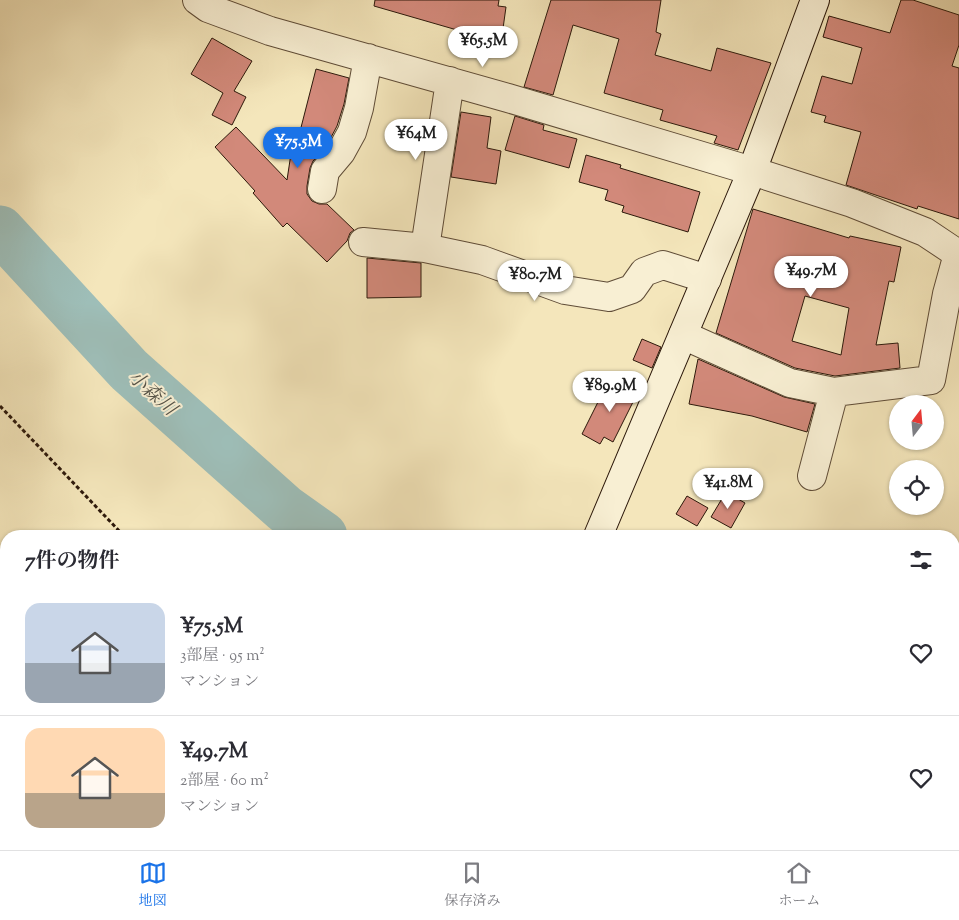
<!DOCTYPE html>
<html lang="ja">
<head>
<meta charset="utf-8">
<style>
  body { margin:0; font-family:"Sorts Mill Goudy","Noto Serif JP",serif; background:#f7f7f7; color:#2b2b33; height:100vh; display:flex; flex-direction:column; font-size:19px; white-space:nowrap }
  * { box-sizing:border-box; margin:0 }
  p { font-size:16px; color:#7c7c81 }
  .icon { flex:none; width:28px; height:28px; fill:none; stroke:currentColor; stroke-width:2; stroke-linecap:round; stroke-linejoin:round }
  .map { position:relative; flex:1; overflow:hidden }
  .sheet { position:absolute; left:0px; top:530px; width:960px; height:320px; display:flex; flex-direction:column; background:#fff; border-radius:20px 20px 0 0; box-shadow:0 1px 4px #0004 }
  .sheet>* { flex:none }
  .needle { width:32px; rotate:16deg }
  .controls { position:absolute; left:889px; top:395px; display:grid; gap:10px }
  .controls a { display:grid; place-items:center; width:55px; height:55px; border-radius:50%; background:#fff; box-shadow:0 1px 4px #0004; font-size:25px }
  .price { position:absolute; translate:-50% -42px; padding:0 11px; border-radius:18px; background:#fff; color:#222; font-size:16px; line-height:32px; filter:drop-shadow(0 1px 2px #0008) }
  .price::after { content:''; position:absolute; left:50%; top:30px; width:15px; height:11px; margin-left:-8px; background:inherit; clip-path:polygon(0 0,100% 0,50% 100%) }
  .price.selected { background:#1a73e8; color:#fff }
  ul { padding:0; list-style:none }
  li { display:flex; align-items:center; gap:15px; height:125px; padding:0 25px }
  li+li { border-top:1px solid #e1e1e2 }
  li span { display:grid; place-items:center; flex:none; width:140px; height:100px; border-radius:15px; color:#555 }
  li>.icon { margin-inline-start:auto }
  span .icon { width:60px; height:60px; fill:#fffc; stroke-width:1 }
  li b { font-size:21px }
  h2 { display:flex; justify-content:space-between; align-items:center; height:60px; padding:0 25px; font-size:21px }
  .tab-bar { display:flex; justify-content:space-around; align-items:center; height:70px; border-top:1px solid #e1e1e2; background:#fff; font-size:14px; color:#7c7c81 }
  .tab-bar a { display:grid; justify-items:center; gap:2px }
  .tab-bar .selected { color:#1a73e8 }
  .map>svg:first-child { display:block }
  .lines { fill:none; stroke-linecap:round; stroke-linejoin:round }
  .river { stroke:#9ebeb8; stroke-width:49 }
  .building { fill:#d2897a; stroke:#2d190b; fill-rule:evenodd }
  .street-casing { stroke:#5f4c37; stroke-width:30 }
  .secondary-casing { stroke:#2d190b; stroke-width:30 }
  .path { stroke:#2d190b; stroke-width:3; stroke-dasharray:4 2.5; stroke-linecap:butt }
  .street { stroke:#f8efd3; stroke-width:28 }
  .secondary { stroke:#f8efd3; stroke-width:28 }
  .labels { text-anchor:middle; stroke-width:4; stroke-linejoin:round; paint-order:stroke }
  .water-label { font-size:19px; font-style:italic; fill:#555348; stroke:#f8efd3 }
</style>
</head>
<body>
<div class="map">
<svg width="959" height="850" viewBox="0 0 959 850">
  <rect width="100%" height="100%" fill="#f4e6bb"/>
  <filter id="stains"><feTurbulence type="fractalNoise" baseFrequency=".004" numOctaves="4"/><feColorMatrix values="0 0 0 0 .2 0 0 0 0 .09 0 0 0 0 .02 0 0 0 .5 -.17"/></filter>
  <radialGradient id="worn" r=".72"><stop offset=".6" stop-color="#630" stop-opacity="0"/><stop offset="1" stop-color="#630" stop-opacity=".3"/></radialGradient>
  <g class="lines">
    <path class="river" d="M 0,230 L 129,370 L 285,509 L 323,536
      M 768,844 L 777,850"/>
  </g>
  <path class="building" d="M 375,0 L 499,0 L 498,6 L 506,7 L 500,50 L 463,45 L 464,32 L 374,6 Z
    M 551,0 L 661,0 L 656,32 L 661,34 L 655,55 L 711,71 L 717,48 L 771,63 L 738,150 L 714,143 L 717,136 L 660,120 L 663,110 L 604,93 L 619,39 L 573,25 L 553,95 L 524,87 Z
    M 901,0 L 913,0 L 959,15 L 959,45 L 952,66 L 959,68 L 959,219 L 918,206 L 917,209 L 846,185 L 861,132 L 824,122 L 826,116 L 811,112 L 822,76 L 852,84 L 862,48 L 823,37 L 829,16 L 890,33 Z
    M 212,38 L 252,61 L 234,91 L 246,97 L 232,125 L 212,115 L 223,93 L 191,74 Z
    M 316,69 L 349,78 L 344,104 L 337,126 L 328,143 L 324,142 L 323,150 L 313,161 L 310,168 L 307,186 L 307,194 L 312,201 L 319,204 L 327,204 L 354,230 L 350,233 L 347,241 L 327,262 L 287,223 L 283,227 L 253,193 L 255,191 L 215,147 L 236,127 L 287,180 L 292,147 L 296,147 Z
    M 461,112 L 491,117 L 487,148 L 501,151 L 496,184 L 451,177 Z
    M 515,116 L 544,125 L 543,130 L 577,139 L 569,168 L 505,150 Z
    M 586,155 L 621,165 L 620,168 L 700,192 L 688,232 L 622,212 L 624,206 L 605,200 L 608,190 L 579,182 Z
    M 753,209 L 849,238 L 850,236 L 901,247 L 894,282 L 889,281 L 876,345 L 898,343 L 900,368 L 835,376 L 795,368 L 716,333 ZM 805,296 L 849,308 L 841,355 L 792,341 Z
    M 367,258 L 421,263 L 421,297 L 367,298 Z
    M 642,339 L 661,347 L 652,368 L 633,360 Z
    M 698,359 L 784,397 L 815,404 L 807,432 L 752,416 L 689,404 Z
    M 609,380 L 637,394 L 613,442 L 604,437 L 600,444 L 582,434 Z
    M 726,492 L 745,503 L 731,528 L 711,517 Z
    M 687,496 L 708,508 L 697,526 L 676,514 Z"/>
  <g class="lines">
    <g class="street-casing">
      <path id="street" d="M 197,0 L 208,8 L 270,31 L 508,98 L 752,171 L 852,203 L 925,232 L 958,254 L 947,294 L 931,380 L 834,392 L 812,476
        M 322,189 L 325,171 L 341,152 L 352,132 L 359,108 L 368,58
        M 363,242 L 425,248 L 482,260 L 565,290 L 609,297 L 632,289 L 644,272 L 663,265 L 707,279
        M 425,248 L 450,81
        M 683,335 L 790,383 L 834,392"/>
    </g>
    <g class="secondary-casing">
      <path id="secondary" d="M 598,536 L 752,171 L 815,0
        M 462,850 L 465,844"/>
    </g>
    <path class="path" d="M 0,406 L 124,536"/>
    <use href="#street" class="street"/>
    <use href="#secondary" class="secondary"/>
  </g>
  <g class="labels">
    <g class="water-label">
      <text transform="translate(153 392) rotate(42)" y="7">小森川</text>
    </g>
  </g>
  <rect width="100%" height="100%" filter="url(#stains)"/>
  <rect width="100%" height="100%" fill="url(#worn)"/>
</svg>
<div class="controls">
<a><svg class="needle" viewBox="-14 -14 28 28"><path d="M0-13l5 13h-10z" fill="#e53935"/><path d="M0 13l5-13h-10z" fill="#7c7c81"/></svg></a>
<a><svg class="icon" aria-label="locate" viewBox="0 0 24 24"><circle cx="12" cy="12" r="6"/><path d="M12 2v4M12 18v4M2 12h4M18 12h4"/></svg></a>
</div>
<b class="price" style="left:483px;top:68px">¥65.5M</b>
<b class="price" style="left:416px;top:161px">¥64M</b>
<b class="price selected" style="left:298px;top:169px">¥75.5M</b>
<b class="price" style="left:811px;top:298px">¥49.7M</b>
<b class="price" style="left:535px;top:302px">¥80.7M</b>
<b class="price" style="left:610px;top:413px">¥89.9M</b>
<b class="price" style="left:728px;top:510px">¥41.8M</b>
<section class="sheet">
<h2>7件の物件<svg class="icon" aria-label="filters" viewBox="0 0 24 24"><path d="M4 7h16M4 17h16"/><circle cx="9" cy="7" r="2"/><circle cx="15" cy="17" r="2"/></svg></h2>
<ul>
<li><span style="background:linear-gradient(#c9d6e8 60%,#9aa5b1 0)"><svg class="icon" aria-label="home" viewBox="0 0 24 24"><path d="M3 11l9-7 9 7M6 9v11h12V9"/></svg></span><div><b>¥75.5M</b><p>3部屋 · 95 m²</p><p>マンション</p></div><svg class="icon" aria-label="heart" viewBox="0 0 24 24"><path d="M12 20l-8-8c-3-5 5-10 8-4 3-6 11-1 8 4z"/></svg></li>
<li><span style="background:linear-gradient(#ffd9b3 65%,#b9a48a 0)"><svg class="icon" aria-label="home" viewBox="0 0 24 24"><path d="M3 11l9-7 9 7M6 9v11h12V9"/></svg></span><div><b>¥49.7M</b><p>2部屋 · 60 m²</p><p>マンション</p></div><svg class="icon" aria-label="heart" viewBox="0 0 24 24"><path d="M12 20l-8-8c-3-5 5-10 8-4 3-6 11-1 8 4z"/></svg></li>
</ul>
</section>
</div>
<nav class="tab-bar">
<a class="selected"><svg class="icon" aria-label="map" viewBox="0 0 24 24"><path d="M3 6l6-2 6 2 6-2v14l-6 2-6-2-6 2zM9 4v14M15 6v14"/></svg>地図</a>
<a><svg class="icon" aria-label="saved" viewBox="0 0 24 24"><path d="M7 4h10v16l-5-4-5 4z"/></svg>保存済み</a>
<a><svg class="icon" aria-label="home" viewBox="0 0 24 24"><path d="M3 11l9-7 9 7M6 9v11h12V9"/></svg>ホーム</a>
</nav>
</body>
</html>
